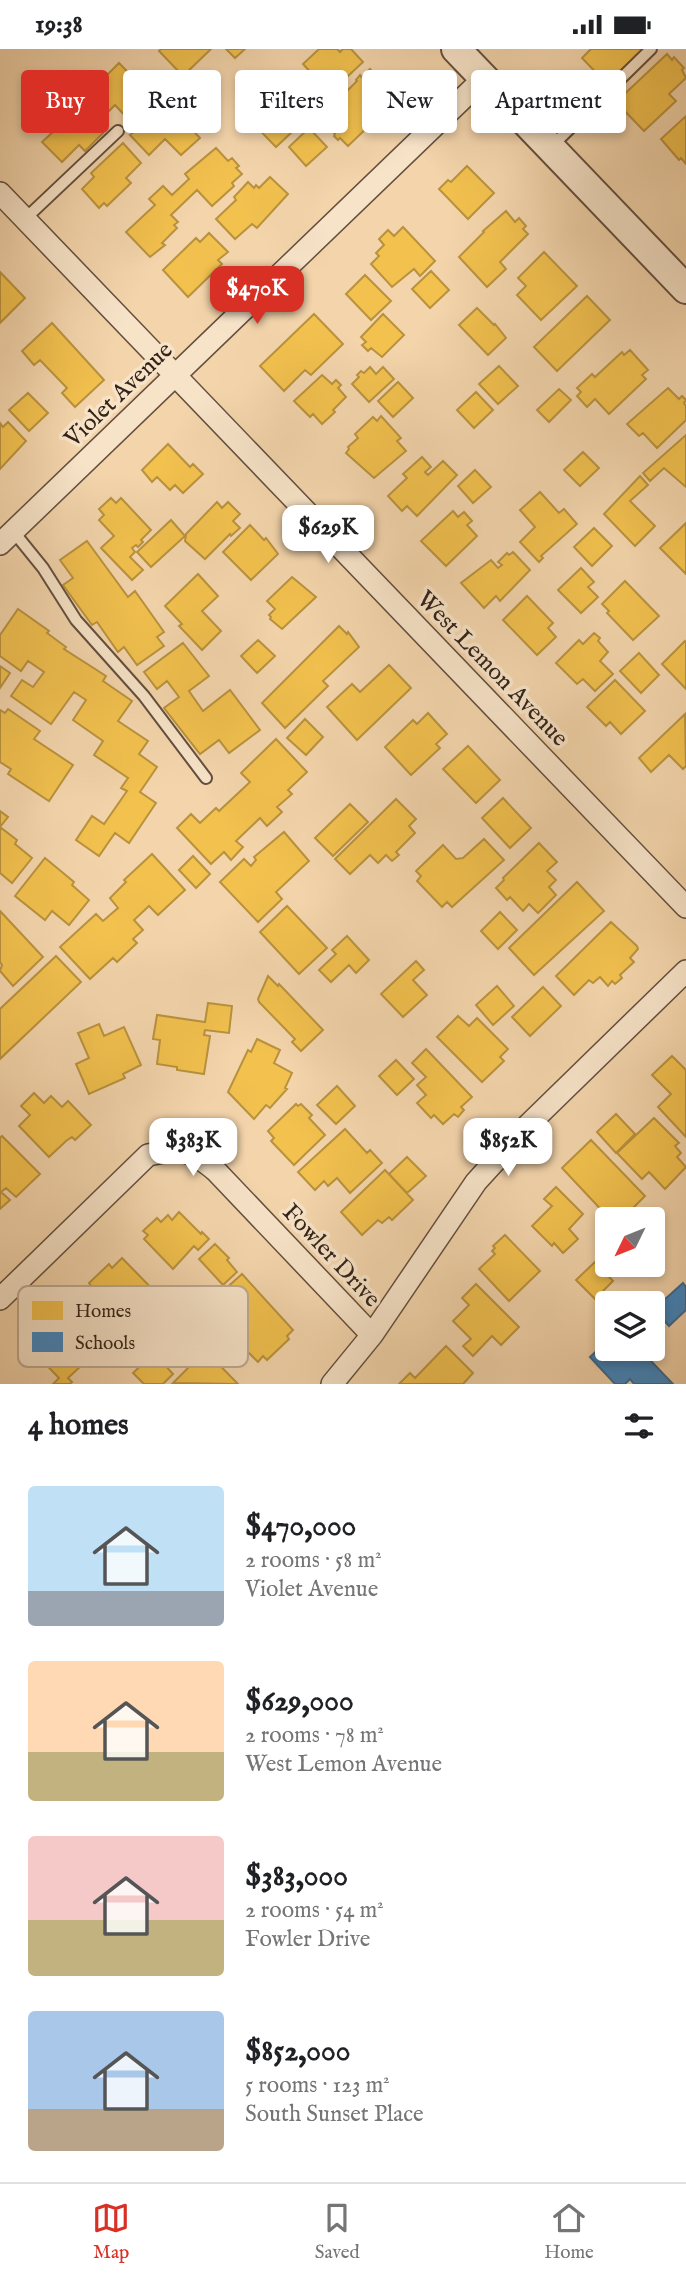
<!DOCTYPE html>
<html lang="en">
<head>
<meta charset="utf-8">
<style>
  body { margin:0; font-family:"IM FELL English",serif; background:#f6f6f6; color:#202124; height:100vh; display:flex; flex-direction:column; font-size:26px; white-space:nowrap }
  * { box-sizing:border-box; margin:0 }
  p { font-size:23px; color:#757577 }
  .icon { flex:none; width:38px; height:38px; fill:none; stroke:currentColor; stroke-width:2; stroke-linecap:round; stroke-linejoin:round }
  .map { position:relative; height:1335px; overflow:hidden }
  .panel { display:flex; flex-direction:column; background:#fff; flex:1 }
  .panel>* { flex:none }
  .top-card { position:absolute; left:21px; top:21px; width:644px; height:63px; display:flex; gap:14px }
  .needle { width:46px; rotate:227deg }
  .controls { position:absolute; left:595px; top:1158px; display:grid; gap:14px }
  .controls a { display:grid; place-items:center; width:70px; height:70px; border-radius:7px; background:#fff; box-shadow:0 4px 10px #0003; font-size:35px }
  .price { position:absolute; translate:-50% -60px; padding:0 16px; border-radius:14px; background:#fff; color:#222; font-size:23px; line-height:46px; filter:drop-shadow(0 2px 4px #0008) }
  .price::after { content:''; position:absolute; left:50%; top:42px; width:21px; height:16px; margin-left:-10px; background:inherit; clip-path:polygon(0 0,100% 0,50% 100%) }
  .price.selected { background:#d93025; color:#fff }
  ul { padding:0; list-style:none }
  li { display:flex; align-items:center; gap:21px; height:175px; padding:0 28px }
  li span { display:grid; place-items:center; flex:none; width:196px; height:140px; border-radius:7px; color:#555 }
  li>.icon { margin-inline-start:auto }
  span .icon { width:84px; height:84px; fill:#fffc; stroke-width:1 }
  li b { font-size:30px }
  h2 { display:flex; justify-content:space-between; align-items:center; height:84px; padding:0 28px; font-size:30px }
  .chip { padding:0 24px; border-radius:7px; background:#fff; box-shadow:0 4px 10px #0003; font-size:24px; line-height:63px }
  .chip.selected { background:#d93025; color:#fff }
  .status { display:flex; justify-content:space-between; align-items:center; height:49px; padding:0 35px; background:#fff; direction:ltr }
  .status svg { height:19px; fill:currentColor }
  .dock { display:flex; justify-content:space-around; align-items:center; height:98px; border-top:2px solid #e0e0e0; background:#fff; font-size:19px; color:#757577 }
  .dock a { display:grid; justify-items:center; gap:4px }
  .dock .selected { color:#d93025 }
  .map>svg:first-child { display:block }
  .homes { fill:#f2c14e; stroke:#b9923e; stroke-width:2 }
  .schools { fill:#3f88c5; stroke:#3b6a91; stroke-width:2 }
  .lines { fill:none; stroke-linecap:round; stroke-linejoin:round }
  .service-casing { stroke:#634f3d; stroke-width:14 }
  .minor-casing { stroke:#634f3d; stroke-width:24 }
  .tertiary-casing { stroke:#634f3d; stroke-width:32 }
  .service { stroke:#f7e3c8; stroke-width:10 }
  .minor { stroke:#f7e3c8; stroke-width:21 }
  .tertiary { stroke:#f7e3c8; stroke-width:28 }
  .labels { text-anchor:middle; stroke-width:7; stroke-linejoin:round; paint-order:stroke }
  .street-label { font-size:24px; fill:#332318; stroke:#f7e3c8 }
  .key { fill:#f7e3c8; stroke:#bca993; stroke-width:2 }
  .key-label { font-size:19px; fill:#332318 }
</style>
</head>
<body>
<div class="status"><b>19:38</b><svg viewBox="0 0 49 12"><path d="M0 12V9h3v3zM5 12V6h3v6zM10 12V3h3v9zM15 12V0h3v12zM26 1h20v11H26zM47 4h2v5h-2z"/></svg></div>
<div class="map">
<svg width="686" height="1335" viewBox="0 0 686 1335">
  <rect width="100%" height="100%" fill="#f3d4ab"/>
  <filter id="stains"><feTurbulence type="fractalNoise" baseFrequency=".00286" numOctaves="4"/><feColorMatrix values="0 0 0 0 .2 0 0 0 0 .09 0 0 0 0 .02 0 0 0 .5 -.17"/></filter>
  <radialGradient id="worn" r=".72"><stop offset=".6" stop-color="#630" stop-opacity="0"/><stop offset="1" stop-color="#630" stop-opacity=".3"/></radialGradient>
  <path class="homes" d="M 161,0 L 211,0 L 183,27 L 159,2 Z
    M 226,0 L 245,0 L 235,9 Z
    M 319,0 L 337,0 L 340,3 L 343,0 L 351,0 L 363,13 L 330,44 L 329,43 L 322,49 L 325,52 L 276,98 L 240,61 L 258,43 L 274,60 L 304,31 L 307,34 L 314,27 L 303,15 Z
    M 591,0 L 644,0 L 607,35 L 582,9 Z
    M 667,5 L 672,11 L 674,8 L 684,19 L 682,21 L 686,29 L 669,45 L 676,52 L 644,82 L 616,53 Z
    M 119,14 L 154,50 L 131,73 L 115,56 L 100,71 L 92,63 L 87,68 L 103,84 L 85,102 L 79,96 L 62,113 L 42,93 L 78,60 L 83,55 L 81,52 Z
    M 370,20 L 380,32 L 382,29 L 392,43 L 367,67 L 373,73 L 348,97 L 340,89 L 338,91 L 334,87 L 335,85 L 320,69 L 357,32 L 356,31 L 360,26 L 361,28 Z
    M 171,51 L 182,62 L 178,66 L 200,89 L 181,106 L 165,90 L 149,106 L 130,86 L 152,66 L 156,71 L 158,69 L 155,65 Z
    M 686,67 L 686,115 L 681,109 L 679,111 L 661,90 Z
    M 309,79 L 327,98 L 306,117 L 289,98 Z
    M 123,94 L 141,114 L 126,129 L 131,134 L 107,157 L 104,154 L 99,159 L 82,140 L 94,128 L 91,124 Z
    M 216,99 L 228,112 L 232,109 L 239,117 L 236,119 L 242,125 L 232,134 L 234,137 L 212,157 L 197,141 L 171,166 L 178,173 L 174,176 L 177,179 L 162,194 L 165,196 L 150,208 L 126,183 L 155,156 L 149,150 L 163,137 L 172,146 L 189,130 L 185,125 Z
    M 467,117 L 494,144 L 468,170 L 439,140 L 448,131 L 451,133 Z
    M 270,128 L 288,145 L 257,179 L 252,175 L 235,190 L 216,170 L 236,151 L 234,148 L 248,133 L 254,139 L 256,136 L 259,139 Z
    M 506,162 L 515,173 L 519,169 L 526,177 L 523,180 L 528,185 L 500,213 L 506,220 L 487,238 L 459,208 L 484,183 L 483,182 Z
    M 403,178 L 435,212 L 420,227 L 414,220 L 392,238 L 371,215 L 379,207 L 376,204 L 384,196 L 379,190 L 388,181 L 394,187 Z
    M 209,184 L 228,203 L 218,211 L 222,215 L 188,248 L 163,221 L 196,189 L 200,193 Z
    M 544,203 L 577,237 L 541,271 L 517,246 L 526,237 L 518,229 Z
    M 431,222 L 449,241 L 430,259 L 412,240 Z
    M 0,223 L 25,249 L 0,274 Z
    M 365,226 L 391,252 L 371,271 L 346,245 Z
    M 587,247 L 610,271 L 557,322 L 534,298 Z
    M 477,259 L 494,276 L 495,275 L 506,289 L 488,306 L 459,276 Z
    M 314,265 L 343,295 L 311,326 L 305,321 L 284,342 L 260,317 Z
    M 383,265 L 404,286 L 382,308 L 371,299 L 368,302 L 362,296 L 366,293 L 361,288 Z
    M 52,274 L 104,331 L 75,358 L 62,344 L 67,339 L 40,311 L 34,316 L 22,302 Z
    M 630,301 L 648,321 L 642,326 L 646,330 L 609,365 L 595,350 L 587,358 L 577,347 L 581,343 L 577,339 L 592,325 L 595,328 L 622,303 L 624,306 Z
    M 499,317 L 518,337 L 498,355 L 479,335 Z
    M 370,318 L 376,325 L 383,318 L 394,330 L 369,353 L 352,335 L 359,328 L 357,326 L 361,322 L 364,324 Z
    M 322,326 L 332,335 L 336,331 L 341,336 L 338,339 L 346,348 L 333,361 L 335,363 L 322,375 L 313,365 L 310,368 L 294,352 Z
    M 398,333 L 413,349 L 393,368 L 378,352 Z
    M 668,339 L 679,350 L 682,347 L 686,351 L 684,354 L 686,357 L 686,371 L 657,399 L 643,384 L 639,387 L 627,375 Z
    M 559,340 L 571,351 L 549,373 L 537,361 Z
    M 476,343 L 493,361 L 474,379 L 457,361 Z
    M 28,344 L 48,364 L 29,382 L 9,361 Z
    M 381,367 L 401,389 L 397,392 L 406,402 L 374,429 L 346,404 L 349,400 L 348,398 L 358,389 L 355,385 L 373,368 L 377,372 Z
    M 8,373 L 26,392 L 0,420 L 0,374 L 3,378 Z
    M 686,386 L 686,438 L 664,419 L 650,432 L 643,424 Z
    M 168,395 L 190,418 L 193,415 L 203,425 L 183,444 L 175,436 L 170,441 L 157,428 L 152,433 L 142,421 Z
    M 583,403 L 599,419 L 580,437 L 564,421 Z
    M 422,408 L 431,418 L 425,423 L 428,426 L 443,412 L 457,426 L 417,467 L 407,457 L 402,462 L 388,447 L 407,429 L 403,425 Z
    M 475,421 L 491,438 L 473,454 L 458,437 Z
    M 640,427 L 648,436 L 630,452 L 655,477 L 635,497 L 604,465 Z
    M 540,443 L 559,464 L 564,460 L 577,475 L 541,507 L 543,509 L 539,513 L 520,493 L 535,478 L 520,461 Z
    M 111,449 L 116,454 L 121,449 L 151,481 L 141,491 L 143,493 L 138,498 L 136,496 L 132,499 L 135,503 L 130,508 L 143,521 L 132,531 L 101,499 L 114,487 L 99,471 L 104,466 L 99,460 Z
    M 217,453 L 222,459 L 228,453 L 240,465 L 233,472 L 240,479 L 231,487 L 230,485 L 205,510 L 185,492 L 186,485 Z
    M 453,462 L 458,468 L 464,463 L 472,472 L 467,476 L 477,487 L 446,517 L 421,492 Z
    M 171,471 L 185,487 L 151,518 L 137,503 Z
    M 686,474 L 686,525 L 660,499 Z
    M 250,476 L 264,491 L 266,489 L 278,505 L 251,531 L 223,503 Z
    M 594,479 L 612,497 L 592,517 L 574,498 Z
    M 87,492 L 128,548 L 135,542 L 164,583 L 157,588 L 164,597 L 137,616 L 124,598 L 118,603 L 97,573 L 92,576 L 63,536 L 73,529 L 60,511 Z
    M 513,503 L 530,521 L 500,552 L 496,547 L 484,559 L 461,534 L 491,511 L 498,519 L 502,516 L 498,513 L 507,504 L 509,506 Z
    M 581,519 L 594,533 L 588,538 L 598,548 L 581,564 L 558,541 Z
    M 198,525 L 218,547 L 202,562 L 221,582 L 202,601 L 179,577 L 182,575 L 165,557 Z
    M 292,528 L 316,548 L 282,580 L 270,570 L 271,568 L 269,566 L 275,560 L 267,552 Z
    M 625,532 L 659,567 L 633,591 L 607,564 L 609,562 L 602,555 Z
    M 527,547 L 553,574 L 548,579 L 556,588 L 537,606 L 503,571 Z
    M 18,560 L 49,582 L 47,584 L 66,598 L 64,600 L 106,627 L 103,632 L 132,652 L 118,672 L 148,692 L 139,705 L 157,718 L 140,743 L 156,754 L 129,794 L 115,784 L 99,807 L 76,791 L 92,767 L 104,775 L 127,742 L 121,739 L 128,729 L 94,706 L 103,692 L 73,671 L 86,651 L 74,643 L 51,675 L 11,647 L 22,631 L 33,638 L 44,623 L 28,612 L 21,622 L 0,607 L 0,586 Z
    M 339,577 L 347,585 L 348,583 L 359,598 L 323,632 L 328,637 L 285,679 L 262,654 Z
    M 594,584 L 600,589 L 598,592 L 608,603 L 600,612 L 613,625 L 595,642 L 583,630 L 577,635 L 556,614 L 579,591 L 583,595 Z
    M 258,591 L 275,607 L 257,624 L 241,607 Z
    M 685,592 L 686,593 L 686,640 L 662,615 Z
    M 183,594 L 209,627 L 189,642 L 203,662 L 230,641 L 260,681 L 229,704 L 219,691 L 200,705 L 164,659 L 179,648 L 167,632 L 157,640 L 144,623 Z
    M 639,604 L 659,626 L 641,644 L 620,622 Z
    M 389,616 L 411,639 L 357,691 L 327,658 L 352,635 L 360,643 Z
    M 0,617 L 10,624 L 0,639 Z
    M 615,631 L 645,662 L 621,685 L 610,673 L 606,677 L 587,658 Z
    M 8,660 L 40,682 L 34,690 L 73,716 L 49,752 L 8,725 L 11,720 L 0,713 L 0,661 L 5,664 Z
    M 428,664 L 447,685 L 436,695 L 440,699 L 411,726 L 385,698 L 413,671 L 417,675 Z
    M 685,665 L 686,717 L 683,720 L 669,706 L 651,723 L 639,709 Z
    M 305,670 L 323,688 L 306,706 L 287,689 Z
    M 276,690 L 307,723 L 288,741 L 292,745 L 277,758 L 282,763 L 267,777 L 260,769 L 236,792 L 243,798 L 231,811 L 224,803 L 211,815 L 177,779 L 191,765 L 200,774 L 216,759 L 219,762 L 250,733 L 241,724 Z
    M 468,697 L 500,731 L 476,754 L 443,720 Z
    M 503,749 L 531,779 L 510,799 L 482,769 Z
    M 396,750 L 416,770 L 409,777 L 415,784 L 396,803 L 399,806 L 392,812 L 386,806 L 378,814 L 370,806 L 350,825 L 335,810 Z
    M 350,755 L 368,773 L 333,807 L 315,789 Z
    M 0,762 L 8,768 L 0,778 L 17,791 L 15,795 L 32,809 L 12,834 L 0,824 Z
    M 284,783 L 309,812 L 276,843 L 282,850 L 258,873 L 220,833 L 244,810 L 251,817 L 256,811 L 254,808 Z
    M 484,790 L 504,811 L 452,858 L 447,853 L 442,858 L 417,832 L 421,827 L 416,822 L 443,796 L 456,810 L 463,809 Z
    M 539,794 L 557,813 L 547,822 L 556,831 L 549,838 L 556,846 L 538,864 L 529,855 L 523,862 L 510,848 L 507,851 L 496,839 L 504,831 L 503,829 Z
    M 152,805 L 185,841 L 158,866 L 149,857 L 134,871 L 143,881 L 133,890 L 137,894 L 117,913 L 113,909 L 90,930 L 60,898 L 96,865 L 103,872 L 118,859 L 110,849 L 126,833 L 124,831 Z
    M 193,807 L 210,825 L 196,839 L 179,821 Z
    M 45,809 L 74,833 L 72,836 L 89,851 L 69,876 L 52,862 L 45,871 L 15,847 Z
    M 577,833 L 604,862 L 534,926 L 509,899 Z
    M 287,857 L 327,899 L 299,925 L 260,883 Z
    M 0,862 L 43,908 L 13,937 L 0,922 L 2,916 L 0,913 Z
    M 500,863 L 517,881 L 498,900 L 481,882 Z
    M 611,873 L 637,897 L 638,900 L 630,909 L 634,913 L 620,926 L 622,929 L 615,935 L 612,932 L 608,937 L 600,928 L 593,934 L 589,931 L 574,946 L 556,927 Z
    M 347,887 L 369,911 L 356,924 L 349,916 L 331,933 L 319,921 L 336,905 L 332,901 Z
    M 56,907 L 81,933 L 0,1010 L 0,960 Z
    M 416,912 L 424,921 L 413,931 L 427,946 L 403,968 L 381,945 Z
    M 268,927 L 278,937 L 279,935 L 323,981 L 301,1002 L 292,993 L 295,990 L 259,953 L 258,950 Z
    M 497,937 L 514,957 L 493,976 L 476,956 Z
    M 543,938 L 561,957 L 530,987 L 512,968 Z
    M 208,954 L 232,957 L 229,984 L 205,981 L 204,986 L 210,987 L 204,1025 L 177,1021 L 177,1018 L 157,1015 L 160,991 L 153,990 L 157,966 L 205,973 Z
    M 458,967 L 469,977 L 477,969 L 508,1000 L 500,1008 L 504,1012 L 482,1033 L 437,988 Z
    M 99,975 L 104,987 L 124,978 L 141,1016 L 123,1025 L 125,1029 L 89,1045 L 76,1015 L 89,1009 L 78,984 Z
    M 257,990 L 280,1001 L 274,1014 L 292,1024 L 285,1039 L 287,1040 L 270,1059 L 266,1056 L 254,1070 L 228,1043 L 248,1001 L 251,1003 Z
    M 426,1000 L 472,1048 L 461,1058 L 464,1061 L 458,1068 L 454,1065 L 443,1075 L 434,1066 L 431,1069 L 417,1054 L 426,1046 L 417,1036 L 426,1028 L 412,1014 Z
    M 672,1007 L 686,1021 L 686,1088 L 658,1058 L 671,1045 L 652,1026 Z
    M 396,1011 L 414,1030 L 397,1046 L 379,1027 Z
    M 337,1037 L 355,1057 L 336,1075 L 317,1056 Z
    M 34,1044 L 44,1054 L 51,1047 L 62,1058 L 68,1052 L 91,1076 L 75,1091 L 72,1088 L 66,1092 L 49,1108 L 19,1077 L 30,1066 L 21,1057 Z
    M 296,1055 L 298,1057 L 301,1055 L 312,1066 L 309,1069 L 325,1086 L 294,1116 L 271,1092 L 274,1089 L 268,1082 Z
    M 616,1065 L 635,1085 L 616,1104 L 597,1083 Z
    M 654,1069 L 679,1094 L 675,1097 L 681,1104 L 677,1108 L 686,1118 L 665,1140 L 649,1123 L 642,1130 L 617,1104 Z
    M 345,1080 L 367,1104 L 370,1101 L 382,1114 L 350,1144 L 337,1129 L 328,1137 L 324,1132 L 315,1141 L 298,1123 Z
    M 2,1087 L 40,1125 L 16,1148 L 6,1139 L 1,1143 L 10,1151 L 0,1160 L 0,1089 Z
    M 591,1091 L 645,1147 L 624,1168 L 616,1160 L 608,1168 L 562,1119 Z
    M 407,1108 L 426,1127 L 407,1144 L 389,1125 Z
    M 385,1121 L 413,1151 L 392,1171 L 389,1168 L 382,1174 L 378,1171 L 362,1186 L 341,1163 Z
    M 556,1138 L 583,1165 L 569,1180 L 578,1190 L 563,1204 L 554,1194 L 552,1197 L 532,1177 L 552,1157 L 544,1150 Z
    M 179,1163 L 201,1185 L 202,1183 L 209,1190 L 198,1201 L 194,1197 L 173,1220 L 144,1190 L 148,1186 L 143,1182 L 157,1169 L 161,1173 L 168,1166 L 172,1171 Z
    M 505,1186 L 540,1222 L 509,1252 L 479,1220 L 495,1205 L 492,1202 L 495,1199 L 493,1197 Z
    M 215,1195 L 229,1209 L 227,1211 L 237,1223 L 223,1236 L 199,1210 Z
    M 122,1209 L 168,1256 L 150,1273 L 132,1256 L 119,1268 L 137,1286 L 116,1306 L 97,1286 L 109,1274 L 84,1247 L 92,1238 L 89,1234 L 109,1215 L 112,1219 Z
    M 595,1213 L 613,1232 L 595,1250 L 576,1231 Z
    M 242,1225 L 293,1281 L 287,1287 L 289,1290 L 267,1311 L 263,1307 L 258,1313 L 232,1287 L 243,1277 L 231,1265 L 237,1259 L 222,1243 Z
    M 476,1235 L 519,1278 L 501,1296 L 492,1287 L 473,1307 L 463,1297 L 471,1290 L 453,1272 L 469,1256 L 462,1249 Z
    M 61,1262 L 98,1301 L 68,1329 L 72,1333 L 70,1335 L 53,1335 L 59,1329 L 30,1299 L 50,1280 L 46,1276 Z
    M 446,1297 L 473,1324 L 463,1335 L 399,1335 L 410,1324 L 415,1329 Z
    M 202,1298 L 238,1335 L 173,1334 L 190,1317 L 186,1313 Z
    M 154,1304 L 173,1325 L 163,1335 L 144,1335 L 133,1324 Z"/>
  <path class="schools" d="M 683,1234 L 686,1238 L 686,1261 L 669,1277 L 654,1260 Z
    M 607,1292 L 607,1300 L 650,1300 L 655,1306 L 650,1311 L 673,1335 L 634,1335 L 630,1330 L 625,1335 L 615,1335 L 590,1308 Z"/>
  <g class="lines">
    <g class="service-casing">
      <path id="service" d="M 551,98 L 651,0
        M 25,170 L 118,82
        M 13,482 L 43,519 L 76,571 L 144,647 L 206,729"/>
    </g>
    <g class="minor-casing">
      <path id="minor" d="M 0,144 L 686,858
        M 0,495 L 484,29
        M 0,1250 L 148,1106 C 181,1099 190,1100 216,1122 L 372,1286
        M 332,1335 L 372,1286 L 476,1133 L 527,1077 L 686,922"/>
    </g>
    <g class="tertiary-casing">
      <path id="tertiary" d="M 456,0 L 686,240"/>
    </g>
    <use href="#service" class="service"/>
    <use href="#minor" class="minor"/>
    <use href="#tertiary" class="tertiary"/>
  </g>
  <g class="labels">
    <g class="street-label">
      <text transform="translate(118 345) rotate(-44)" y="8">Violet Avenue</text>
      <text transform="translate(493 619) rotate(46)" y="8">West Lemon Avenue</text>
      <text transform="translate(332 1206) rotate(47)" y="8">Fowler Drive</text>
    </g>
  </g>
  <rect x="18" y="1237" width="230" height="81" rx="10" class="key"/>
  <rect x="32" y="1252" width="31" height="19" fill="#f2c14e"/>
  <rect x="32" y="1283" width="31" height="20" fill="#3f88c5"/>
  <g class="key-label">
    <text x="75" y="1268">Homes</text>
    <text x="75" y="1300">Schools</text>
  </g>
  <rect width="100%" height="100%" filter="url(#stains)"/>
  <rect width="100%" height="100%" fill="url(#worn)"/>
</svg>
<div class="controls">
<a><svg class="needle" viewBox="-14 -14 28 28"><path d="M0-13l5 13h-10z" fill="#e53935"/><path d="M0 13l5-13h-10z" fill="#757577"/></svg></a>
<a><svg class="icon" aria-label="layers" viewBox="0 0 24 24"><path d="M12 4l9 5-9 5-9-5zM3 14l9 5 9-5"/></svg></a>
</div>
<b class="price selected" style="left:257px;top:277px">$470K</b>
<b class="price" style="left:328px;top:516px">$629K</b>
<b class="price" style="left:193px;top:1129px">$383K</b>
<b class="price" style="left:508px;top:1129px">$852K</b>
<div class="top-card">
<a class="chip selected">Buy</a>
<a class="chip">Rent</a>
<a class="chip">Filters</a>
<a class="chip">New</a>
<a class="chip">Apartment</a>
</div>
</div>
<section class="panel">
<h2>4 homes<svg class="icon" aria-label="filters" viewBox="0 0 24 24"><path d="M4 7h16M4 17h16"/><circle cx="9" cy="7" r="2"/><circle cx="15" cy="17" r="2"/></svg></h2>
<ul>
<li><span style="background:linear-gradient(#bfe0f5 75%,#9aa5b1 0)"><svg class="icon" aria-label="home" viewBox="0 0 24 24"><path d="M3 11l9-7 9 7M6 9v11h12V9"/></svg></span><div><b>$470,000</b><p>2 rooms · 58 m²</p><p>Violet Avenue</p></div></li>
<li><span style="background:linear-gradient(#ffd9b3 65%,#c2b280 0)"><svg class="icon" aria-label="home" viewBox="0 0 24 24"><path d="M3 11l9-7 9 7M6 9v11h12V9"/></svg></span><div><b>$629,000</b><p>2 rooms · 78 m²</p><p>West Lemon Avenue</p></div></li>
<li><span style="background:linear-gradient(#f6c9c9 60%,#c2b280 0)"><svg class="icon" aria-label="home" viewBox="0 0 24 24"><path d="M3 11l9-7 9 7M6 9v11h12V9"/></svg></span><div><b>$383,000</b><p>2 rooms · 54 m²</p><p>Fowler Drive</p></div></li>
<li><span style="background:linear-gradient(#a9c7e8 70%,#b9a48a 0)"><svg class="icon" aria-label="home" viewBox="0 0 24 24"><path d="M3 11l9-7 9 7M6 9v11h12V9"/></svg></span><div><b>$852,000</b><p>5 rooms · 123 m²</p><p>South Sunset Place</p></div></li>
</ul>
</section>
<nav class="dock">
<a class="selected"><svg class="icon" aria-label="map" viewBox="0 0 24 24"><path d="M3 6l6-2 6 2 6-2v14l-6 2-6-2-6 2zM9 4v14M15 6v14"/></svg>Map</a>
<a><svg class="icon" aria-label="saved" viewBox="0 0 24 24"><path d="M7 4h10v16l-5-4-5 4z"/></svg>Saved</a>
<a><svg class="icon" aria-label="home" viewBox="0 0 24 24"><path d="M3 11l9-7 9 7M6 9v11h12V9"/></svg>Home</a>
</nav>
</body>
</html>
